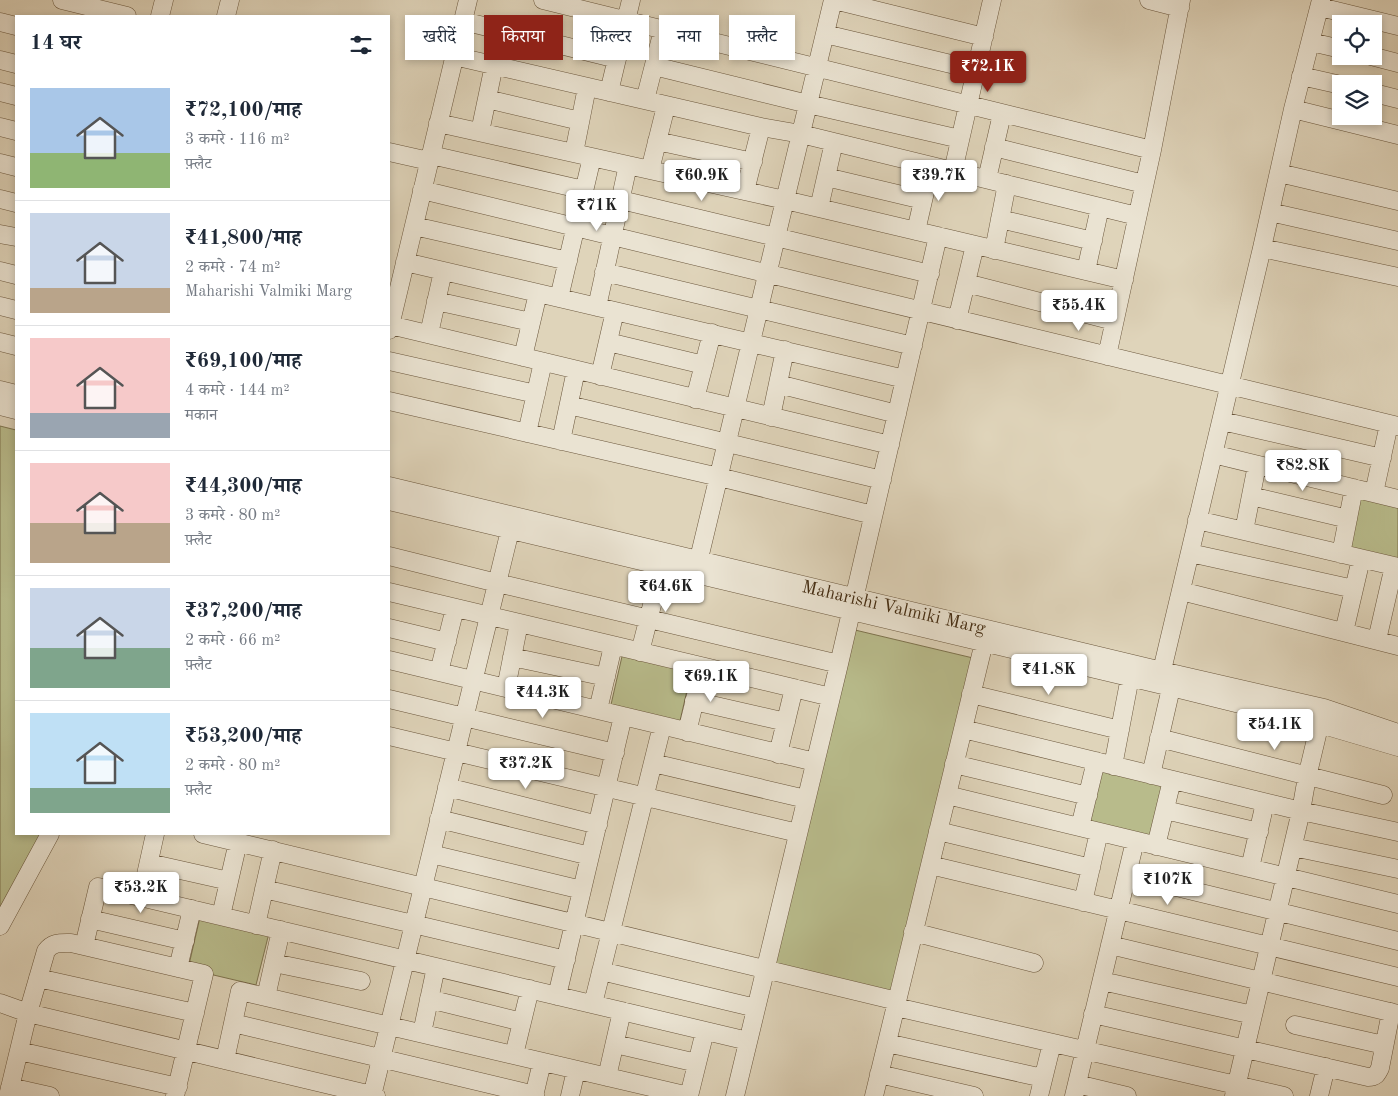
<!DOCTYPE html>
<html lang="hi">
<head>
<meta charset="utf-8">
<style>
  body { margin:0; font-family:"Old Standard TT","Noto Serif Devanagari",serif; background:#f2f2f3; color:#1f2937; height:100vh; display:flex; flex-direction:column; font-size:19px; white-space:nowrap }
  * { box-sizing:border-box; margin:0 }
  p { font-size:16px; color:#747a83 }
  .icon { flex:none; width:28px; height:28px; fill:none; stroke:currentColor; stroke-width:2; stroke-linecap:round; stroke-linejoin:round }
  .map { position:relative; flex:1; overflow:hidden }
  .sheet { position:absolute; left:15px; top:15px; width:375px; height:820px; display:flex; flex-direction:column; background:#fff; border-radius:0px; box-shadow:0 2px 8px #0003 }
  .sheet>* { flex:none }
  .hud { position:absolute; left:405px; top:15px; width:475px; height:45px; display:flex; gap:10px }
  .buttons { position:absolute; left:1332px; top:15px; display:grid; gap:10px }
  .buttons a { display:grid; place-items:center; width:50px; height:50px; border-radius:0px; background:#fff; box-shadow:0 2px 8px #0003; font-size:25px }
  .price { position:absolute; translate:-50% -42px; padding:0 11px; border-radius:5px; background:#fff; color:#222; font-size:16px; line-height:32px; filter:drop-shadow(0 1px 2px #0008) }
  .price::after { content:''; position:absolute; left:50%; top:30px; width:15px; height:11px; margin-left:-8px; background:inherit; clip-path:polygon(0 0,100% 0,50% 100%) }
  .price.active { background:#8f2418; color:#fff }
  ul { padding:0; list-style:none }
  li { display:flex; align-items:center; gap:15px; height:125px; padding:0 15px }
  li+li { border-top:1px solid #e0e1e3 }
  li span { display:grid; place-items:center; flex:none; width:140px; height:100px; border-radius:0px; color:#555 }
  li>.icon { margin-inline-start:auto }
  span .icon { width:60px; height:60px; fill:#fffc; stroke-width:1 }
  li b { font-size:21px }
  h2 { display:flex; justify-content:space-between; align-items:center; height:60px; padding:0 15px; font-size:21px }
  .chip { padding:0 18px; border-radius:0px; background:#fff; box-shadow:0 2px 8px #0003; font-size:18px; line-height:45px }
  .chip.active { background:#8f2418; color:#fff }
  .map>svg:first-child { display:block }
  .green { fill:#b8bb8b; stroke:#7e744f }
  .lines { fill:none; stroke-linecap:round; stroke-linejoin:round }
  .minor-casing { stroke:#6b573d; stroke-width:19 }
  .minor { stroke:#eae3d2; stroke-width:18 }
  .labels { text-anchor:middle; stroke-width:4; stroke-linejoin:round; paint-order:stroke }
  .street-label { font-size:18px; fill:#442d13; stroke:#eae3d2 }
</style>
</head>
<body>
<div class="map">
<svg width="1398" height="1096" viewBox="0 0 1398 1096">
  <rect width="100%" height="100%" fill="#dfd4ba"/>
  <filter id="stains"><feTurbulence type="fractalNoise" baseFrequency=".004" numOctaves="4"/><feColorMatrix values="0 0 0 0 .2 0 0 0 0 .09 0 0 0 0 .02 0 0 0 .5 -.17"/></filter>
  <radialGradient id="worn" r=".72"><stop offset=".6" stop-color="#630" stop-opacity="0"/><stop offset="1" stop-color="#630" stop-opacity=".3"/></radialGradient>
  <path class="green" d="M 0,426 L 16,430 L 16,834 L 44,834 L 0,921 Z
    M 1357,493 L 1398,503 L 1398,562 L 1343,549 Z
    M 855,630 L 973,658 L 892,994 L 773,966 Z
    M 623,652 L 692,669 L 679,725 L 610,709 Z
    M 1098,767 L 1167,783 L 1154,839 L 1085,823 Z
    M 201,913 L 270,929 L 256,985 L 188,969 Z"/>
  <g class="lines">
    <g class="minor-casing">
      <path id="minor" d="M 62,0 L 127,16
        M 543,0 L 1152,150
        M 834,0 L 984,37
        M 1149,0 L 1180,8
        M 1320,7 L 1398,26
        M 160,16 L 164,0
        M 226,16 L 230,0
        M 463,21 L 617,59
        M 0,22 L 16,26
        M 825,34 L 976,70
        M 1311,42 L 1341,49
        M 454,56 L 761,127 L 801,134 L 1137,216
        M 1371,56 L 1398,63
        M 0,60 L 16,64
        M 654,66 L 808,104 L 960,139
        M 1301,76 L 1341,85
        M 0,92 L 16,96
        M 609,92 L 631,0
        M 1374,93 L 1398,99
        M 487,99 L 580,121
        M 645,100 L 663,30
        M 1293,109 L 1398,135
        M 438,123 L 785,200 L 1124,280
        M 0,127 L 16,131
        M 480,132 L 494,65
        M 657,141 L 753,162
        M 994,147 L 1144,184
        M 389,152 L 429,161
        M 574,153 L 587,87
        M 431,155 L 584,190
        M 0,163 L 16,167
        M 650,170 L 666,106
        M 953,171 L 992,0
        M 1279,173 L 1398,201
        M 826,177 L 923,200
        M 987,179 L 1002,114
        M 422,190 C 748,267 1073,347 1398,426
        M 745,191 L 761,127
        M 0,199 L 16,203
        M 621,200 L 930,274
        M 819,208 L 834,142
        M 1270,212 L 1398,241
        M 1000,219 L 1093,241
        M 414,226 L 568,261
        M 916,231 L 931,166
        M 0,234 L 16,237
        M 1262,248 L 1398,277
        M 994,250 L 1007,184
        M 405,262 L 905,379
        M 0,271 L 16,275
        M 1086,271 L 1100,207
        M 604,272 L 913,346
        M 966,283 L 1114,321
        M 559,298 L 592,157
        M 436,301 L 531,322
        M 0,306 L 16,310
        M 597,307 L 628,165
        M 957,320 L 975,245
        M 390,325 L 890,445
        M 389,330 L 468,0
        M 429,334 L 443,271
        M 0,342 L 16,346
        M 608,342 L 704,365
        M 1107,356 L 1152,150 L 1181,0
        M 523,357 L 538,293
        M 389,361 L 536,394
        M 600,376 L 615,311
        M 778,384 L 897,414
        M 0,390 L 16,394
        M 695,399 L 712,333
        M 389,401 L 719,477 L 873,515
        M 569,405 L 882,480
        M 0,406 L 16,410
        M 771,417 L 785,350
        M 1222,421 L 1382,458
        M 527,433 L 543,362
        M 561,441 L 576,370
        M 1213,454 L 1398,499
        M 389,486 L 1162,671 L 1324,708 L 1398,733
        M 1374,493 L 1389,424
        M 1251,496 L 1348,519
        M 389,501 L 1171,687 L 1320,724 L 1398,747
        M 1197,520 L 1398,567
        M 1244,531 L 1257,465
        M 1190,553 L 1354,589
        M 1341,554 L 1354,488
        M 389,556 L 497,583 L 839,664
        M 696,571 L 833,0
        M 1181,591 L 1398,646
        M 389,592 L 831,697
        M 389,628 L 447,642
        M 1344,632 L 1361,559
        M 1377,640 L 1394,566
        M 640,652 L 662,566
        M 512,657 L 606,677
        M 389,660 L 815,762
        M 439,672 L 455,608
        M 1159,683 L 1262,248 L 1293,109 L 1321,0
        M 506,688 L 519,623
        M 971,694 L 1120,730
        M 389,699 L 615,753
        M 694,701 L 786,722
        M 598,710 L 613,646
        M 963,729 L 1301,811 L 1398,832
        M 687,732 L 703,667
        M 389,736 L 798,833
        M 1159,738 L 1383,795
        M 778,754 L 794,688
        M 653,763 L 806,799
        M 954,764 L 1088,796
        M 1113,766 L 1130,677
        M 1151,775 L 1174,675
        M 447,787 L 598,825
        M 947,795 L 1398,904
        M 1165,810 L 1259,832
        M 439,819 L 590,856
        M 1080,827 L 1096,761
        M 938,831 L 1091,868
        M 203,834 L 897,1001
        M 1156,846 L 1172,780
        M 1293,847 L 1398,869
        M 431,854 L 582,890
        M 149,863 L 229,881
        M 930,865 L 1398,977
        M 1250,868 L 1265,803
        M 1127,875 L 1398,941
        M 264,889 L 566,960
        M 141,897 L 155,834
        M 1083,902 L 1099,832
        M 221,916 L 238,842
        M 90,919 L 185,941
        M 256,925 L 273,850
        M 0,926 L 50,834
        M 913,932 L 1034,963
        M 1110,945 L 1398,1014
        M 84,946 L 98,887 L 748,1041
        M 274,963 L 361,981
        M 178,968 L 192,909
        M 601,971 L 756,1008
        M 38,978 L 195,1013
        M 1102,981 L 1253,1015
        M 557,996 L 623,716
        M 266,997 L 281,930
        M 429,999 L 522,1022
        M 0,1003 L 28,1013 L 376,1096
        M 593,1004 L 662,726
        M 896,1007 L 1284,1096
        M 1093,1014 L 1368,1077 C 1376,1077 1377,1074 1380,1068 L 1391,1012
        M 233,1023 L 535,1095
        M 1295,1025 L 1384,1045
        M 422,1033 L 436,967
        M 887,1043 L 1043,1078
        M 615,1044 L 697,1063
        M 19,1051 L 178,1087
        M 514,1055 L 530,989
        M 225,1060 L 240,991 L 689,1096
        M 879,1074 L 974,1096
        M 607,1077 L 622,1011
        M 1077,1084 L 1127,1096
        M 10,1087 L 50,1096
        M 8,1096 L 28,1013 L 46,951 C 53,942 60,943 71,943 L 204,974 L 175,1096
        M 372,1096 L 513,518
        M 534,1096 L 542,1062
        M 570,1096 L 576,1070
        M 689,1096 L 705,1031
        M 735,1096 L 839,664 L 938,236
        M 874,1096 L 987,630
        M 1039,1096 L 1052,1043
        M 1074,1096 L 1135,841
        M 1234,1096 L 1301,811 L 1307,777 L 1322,714
        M 1319,1096 L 1326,1067"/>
    </g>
    <use href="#minor" class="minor"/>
  </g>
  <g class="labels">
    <g class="street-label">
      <text transform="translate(894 607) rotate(13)" y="6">Maharishi Valmiki Marg</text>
    </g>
  </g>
  <rect width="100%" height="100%" filter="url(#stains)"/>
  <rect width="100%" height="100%" fill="url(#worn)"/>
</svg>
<div class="buttons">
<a><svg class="icon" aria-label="locate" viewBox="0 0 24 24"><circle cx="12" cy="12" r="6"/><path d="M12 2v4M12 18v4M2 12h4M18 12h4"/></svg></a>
<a><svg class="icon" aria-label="layers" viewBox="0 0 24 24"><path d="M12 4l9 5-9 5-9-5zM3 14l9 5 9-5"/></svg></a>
</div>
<b class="price active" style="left:988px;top:93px">₹72.1K</b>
<b class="price" style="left:702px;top:202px">₹60.9K</b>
<b class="price" style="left:939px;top:202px">₹39.7K</b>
<b class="price" style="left:597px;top:232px">₹71K</b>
<b class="price" style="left:1079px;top:332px">₹55.4K</b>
<b class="price" style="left:1303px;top:492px">₹82.8K</b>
<b class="price" style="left:666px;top:613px">₹64.6K</b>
<b class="price" style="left:1049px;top:696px">₹41.8K</b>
<b class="price" style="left:711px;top:703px">₹69.1K</b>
<b class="price" style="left:543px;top:719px">₹44.3K</b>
<b class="price" style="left:1275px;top:751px">₹54.1K</b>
<b class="price" style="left:526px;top:790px">₹37.2K</b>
<b class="price" style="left:1168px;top:906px">₹107K</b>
<b class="price" style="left:141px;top:914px">₹53.2K</b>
<div class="hud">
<a class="chip">खरीदें</a>
<a class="chip active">किराया</a>
<a class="chip">फ़िल्टर</a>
<a class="chip">नया</a>
<a class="chip">फ़्लैट</a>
</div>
<section class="sheet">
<h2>14 घर<svg class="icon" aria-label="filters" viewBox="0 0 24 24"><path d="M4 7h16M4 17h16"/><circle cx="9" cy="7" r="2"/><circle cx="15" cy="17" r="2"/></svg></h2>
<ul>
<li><span style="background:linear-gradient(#a9c7e8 65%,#8fb573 0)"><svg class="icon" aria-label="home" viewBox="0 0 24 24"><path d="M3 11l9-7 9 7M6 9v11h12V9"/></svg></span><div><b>₹72,100/माह</b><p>3 कमरे · 116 m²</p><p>फ़्लैट</p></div></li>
<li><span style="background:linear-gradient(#c9d6e8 75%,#b9a48a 0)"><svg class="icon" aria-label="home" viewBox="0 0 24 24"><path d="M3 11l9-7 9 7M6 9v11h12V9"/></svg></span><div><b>₹41,800/माह</b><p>2 कमरे · 74 m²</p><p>Maharishi Valmiki Marg</p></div></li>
<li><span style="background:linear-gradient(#f6c9c9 75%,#9aa5b1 0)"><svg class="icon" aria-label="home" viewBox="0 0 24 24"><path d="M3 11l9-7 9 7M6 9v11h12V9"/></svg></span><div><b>₹69,100/माह</b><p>4 कमरे · 144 m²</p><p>मकान</p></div></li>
<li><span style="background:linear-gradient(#f6c9c9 60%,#b9a48a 0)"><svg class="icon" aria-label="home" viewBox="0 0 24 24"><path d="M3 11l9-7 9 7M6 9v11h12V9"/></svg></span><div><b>₹44,300/माह</b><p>3 कमरे · 80 m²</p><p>फ़्लैट</p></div></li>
<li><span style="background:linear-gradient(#c9d6e8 60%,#7fa58c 0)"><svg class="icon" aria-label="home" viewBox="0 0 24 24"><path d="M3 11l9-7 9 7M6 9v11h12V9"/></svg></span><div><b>₹37,200/माह</b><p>2 कमरे · 66 m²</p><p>फ़्लैट</p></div></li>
<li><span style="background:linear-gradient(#bfe0f5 75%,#7fa58c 0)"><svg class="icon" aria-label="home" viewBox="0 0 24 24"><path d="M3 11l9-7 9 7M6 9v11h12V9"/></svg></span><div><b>₹53,200/माह</b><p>2 कमरे · 80 m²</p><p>फ़्लैट</p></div></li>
</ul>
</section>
</div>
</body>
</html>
